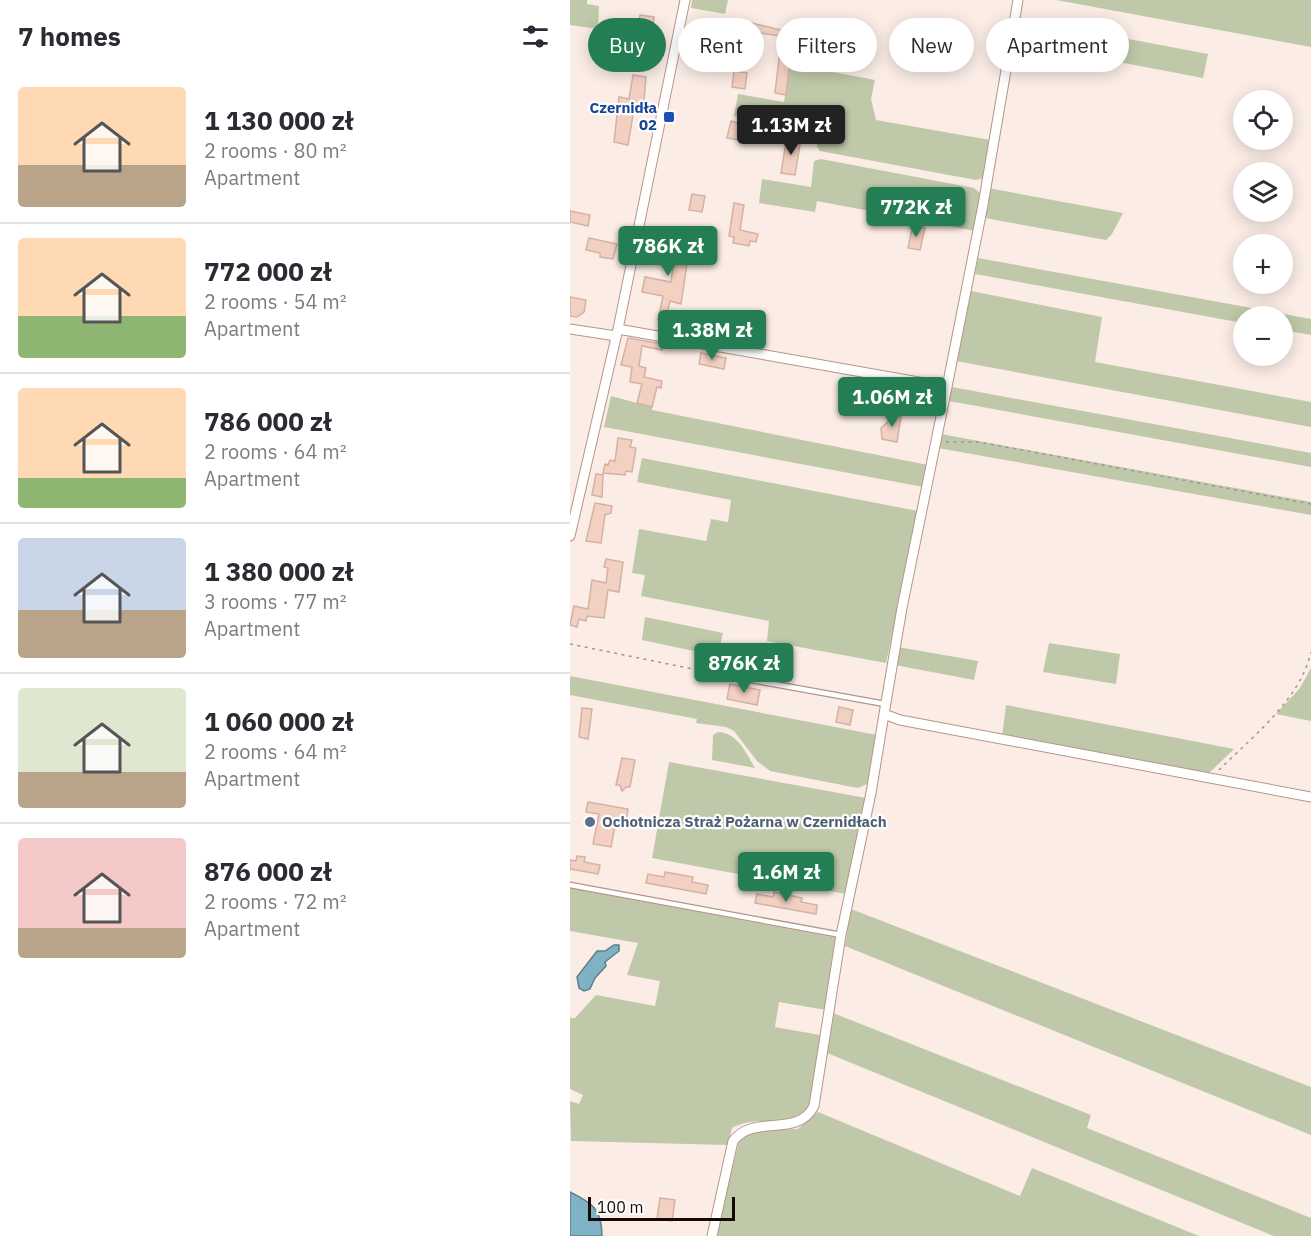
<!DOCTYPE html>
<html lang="en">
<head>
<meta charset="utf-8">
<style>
  body { margin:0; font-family:"IBM Plex Sans",sans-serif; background:#f2f2f3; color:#2b2b33; height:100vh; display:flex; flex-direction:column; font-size:22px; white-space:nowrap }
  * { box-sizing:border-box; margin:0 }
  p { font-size:20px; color:#7c7c81 }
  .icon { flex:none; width:33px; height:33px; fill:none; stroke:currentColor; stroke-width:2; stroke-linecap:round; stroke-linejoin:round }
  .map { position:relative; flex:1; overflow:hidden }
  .details { display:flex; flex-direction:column; background:#fff; width:570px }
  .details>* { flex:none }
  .hud { position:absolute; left:18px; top:18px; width:570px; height:54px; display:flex; gap:12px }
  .controls { position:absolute; left:663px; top:90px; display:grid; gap:12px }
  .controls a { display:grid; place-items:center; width:60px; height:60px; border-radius:50%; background:#fff; box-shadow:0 3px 15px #0003; font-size:30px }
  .scale { position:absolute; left:18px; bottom:15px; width:147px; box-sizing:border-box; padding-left:6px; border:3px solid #140905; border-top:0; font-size:16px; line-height:21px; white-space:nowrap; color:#140905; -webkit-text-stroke:4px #fdfdfd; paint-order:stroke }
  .price { position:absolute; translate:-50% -51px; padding:0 14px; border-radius:6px; background:#247e53; color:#fff; font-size:20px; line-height:39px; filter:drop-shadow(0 2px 3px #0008) }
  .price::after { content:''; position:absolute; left:50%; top:36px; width:18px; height:14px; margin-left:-9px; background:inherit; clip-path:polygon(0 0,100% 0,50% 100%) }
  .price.selected { background:#222; color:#fff }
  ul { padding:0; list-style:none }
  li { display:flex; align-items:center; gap:18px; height:150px; padding:0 18px }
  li+li { border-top:2px solid #e1e1e2 }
  li span { display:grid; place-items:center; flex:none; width:168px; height:120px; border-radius:6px; color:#555 }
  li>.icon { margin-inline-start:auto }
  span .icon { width:72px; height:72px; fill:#fffc; stroke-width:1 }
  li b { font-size:26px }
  h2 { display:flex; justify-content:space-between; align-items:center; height:72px; padding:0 18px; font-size:26px }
  .chip { padding:0 21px; border-radius:27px; background:#fff; box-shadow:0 3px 15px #0003; font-size:21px; line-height:54px }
  .chip.selected { background:#247e53; color:#fff }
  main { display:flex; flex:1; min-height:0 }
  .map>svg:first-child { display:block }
  .green { fill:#bfc9a9 }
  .water { fill:#7eb2c4; stroke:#5e7f8b; stroke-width:1.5 }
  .building { fill:#f3d1c2; stroke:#d3b2a3; stroke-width:1.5 }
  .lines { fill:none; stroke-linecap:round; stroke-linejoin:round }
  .lane-casing { stroke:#b59587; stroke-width:7 }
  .street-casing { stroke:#b59587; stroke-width:11 }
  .path { stroke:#a2948f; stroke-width:1.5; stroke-dasharray:3 4.5; stroke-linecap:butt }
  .lane { stroke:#fff; stroke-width:4.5 }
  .street { stroke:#fff; stroke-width:9 }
  .transit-dot { fill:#1a4fb4; stroke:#fdfdfd; stroke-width:2 }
  .service-dot { fill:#5c6f8a; stroke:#fdfdfd; stroke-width:2 }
  .labels { text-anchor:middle; stroke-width:4.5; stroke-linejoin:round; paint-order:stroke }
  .transit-label { font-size:15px; font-weight:bold; fill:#164399; stroke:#fdfdfd; text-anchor:end }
  .service-label { font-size:15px; font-weight:bold; fill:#4e5e75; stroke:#fdfdfd; text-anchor:start }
</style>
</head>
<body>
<main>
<section class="details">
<h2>7 homes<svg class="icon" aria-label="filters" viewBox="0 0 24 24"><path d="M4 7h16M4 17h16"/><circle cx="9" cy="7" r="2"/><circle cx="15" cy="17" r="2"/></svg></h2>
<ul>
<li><span style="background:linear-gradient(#ffd9b3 65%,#b9a48a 0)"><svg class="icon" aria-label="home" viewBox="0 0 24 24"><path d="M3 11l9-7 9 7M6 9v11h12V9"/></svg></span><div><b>1 130 000 zł</b><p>2 rooms · 80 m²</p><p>Apartment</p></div></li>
<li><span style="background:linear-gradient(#ffd9b3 65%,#8fb573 0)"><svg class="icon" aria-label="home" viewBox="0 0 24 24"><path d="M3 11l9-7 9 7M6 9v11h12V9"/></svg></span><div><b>772 000 zł</b><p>2 rooms · 54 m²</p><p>Apartment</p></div></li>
<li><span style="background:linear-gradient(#ffd9b3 75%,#8fb573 0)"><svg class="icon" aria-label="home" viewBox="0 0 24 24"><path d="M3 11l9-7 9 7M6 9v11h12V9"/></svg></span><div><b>786 000 zł</b><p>2 rooms · 64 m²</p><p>Apartment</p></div></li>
<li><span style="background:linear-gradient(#c9d6e8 60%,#b9a48a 0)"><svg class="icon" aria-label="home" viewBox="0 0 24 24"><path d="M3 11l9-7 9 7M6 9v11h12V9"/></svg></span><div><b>1 380 000 zł</b><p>3 rooms · 77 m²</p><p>Apartment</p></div></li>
<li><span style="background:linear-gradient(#dfe7d0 70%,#b9a48a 0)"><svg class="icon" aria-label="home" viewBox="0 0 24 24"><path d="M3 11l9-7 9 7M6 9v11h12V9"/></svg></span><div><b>1 060 000 zł</b><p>2 rooms · 64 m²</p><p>Apartment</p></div></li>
<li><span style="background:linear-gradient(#f6c9c9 75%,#b9a48a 0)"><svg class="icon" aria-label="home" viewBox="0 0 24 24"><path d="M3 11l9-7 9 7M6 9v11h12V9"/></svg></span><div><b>876 000 zł</b><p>2 rooms · 72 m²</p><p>Apartment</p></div></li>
</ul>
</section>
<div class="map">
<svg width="741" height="1236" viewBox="0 0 741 1236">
  <rect width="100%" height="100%" fill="#fbece6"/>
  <path class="green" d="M 0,0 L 17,0 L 17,4 L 29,6 L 28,29 L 0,25 Z
    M 122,0 L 158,0 L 155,14 L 121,8 Z
    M 486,0 L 741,0 L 741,47 Z
    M 447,18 L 638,54 L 633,78 L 443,42 Z
    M 220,64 L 305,80 L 301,99 L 306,120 L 420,140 L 414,178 L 406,180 L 250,151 L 247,147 L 248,132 L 164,116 L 168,94 L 214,102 Z
    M 251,159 L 404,188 L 410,193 L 405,231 L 247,201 L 245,212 L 189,203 L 192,179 L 241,187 L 244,161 Z
    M 418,188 L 553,213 L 542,234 L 536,240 L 415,218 Z
    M 408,258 L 741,319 L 741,335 L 713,330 L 712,316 L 674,316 L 673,323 L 405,274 Z
    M 401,291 L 532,317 L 525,362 L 741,402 L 741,427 L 386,361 Z
    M 382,387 L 741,453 L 741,467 L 379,401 Z
    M 41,396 L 82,407 L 82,410 L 358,465 L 353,487 L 34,427 Z
    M 371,434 L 741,502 L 741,515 L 368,448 Z
    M 72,458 L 348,511 L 316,663 L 197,641 L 199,621 L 71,596 L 75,575 L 62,573 L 69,529 L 136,541 L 141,519 L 158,522 L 161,500 L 67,482 Z
    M 75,617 L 153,633 L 150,646 L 138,654 L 72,640 Z
    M 479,643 L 550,654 L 546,684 L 473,672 Z
    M 328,647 L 408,661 L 404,680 L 325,665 Z
    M 741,668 L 741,721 L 706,714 L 730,688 Z
    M 0,676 L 307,735 L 299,783 L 288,788 L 200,771 L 187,761 L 164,731 L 156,727 L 126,723 L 127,719 L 0,695 Z
    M 436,705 L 664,749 L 636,776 L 432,737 Z
    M 148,732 C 168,733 176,753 185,768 L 142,760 L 143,735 Z
    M 99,762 L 296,798 L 276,894 L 82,858 Z
    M 0,888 L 267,938 L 256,1010 L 209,1002 L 205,1027 L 250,1035 C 246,1068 252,1122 208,1122 C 191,1121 177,1120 162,1128 L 158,1145 L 1,1141 L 0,1101 L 9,1104 L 13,1095 L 0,1089 L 0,1018 L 5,1018 L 26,995 L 85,1006 L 90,981 L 57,975 L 68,943 L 0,931 Z
    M 281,909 L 741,1087 L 741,1135 L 275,946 Z
    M 263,1013 L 521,1115 L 517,1128 L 741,1218 L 741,1236 L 704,1236 L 257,1053 Z
    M 248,1112 L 450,1196 L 462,1168 L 629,1236 L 145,1236 L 169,1142 L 185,1130 L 228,1129 Z"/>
  <path class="water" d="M 44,945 L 49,945 L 49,951 L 35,962 L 36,966 L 25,978 L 20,989 L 14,991 L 9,988 L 7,977 L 27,951 L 35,951 Z
    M 0,1192 C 22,1203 32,1209 32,1236 L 0,1236 Z"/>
  <path class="building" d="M 70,15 L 84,17 L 80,60 L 65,58 L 73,23 L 69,22 Z
    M 169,20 L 211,30 L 210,36 L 183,32 L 182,41 L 173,40 L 173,37 L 167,36 Z
    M 32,30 L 43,31 L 40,55 L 29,54 Z
    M 211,43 L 222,45 L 216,95 L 205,93 Z
    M 164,71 L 177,73 L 175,89 L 162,87 Z
    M 63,75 L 76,77 L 73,111 L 64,109 L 58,145 L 44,142 L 49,97 L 59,99 Z
    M 161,121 L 194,131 L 192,139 L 176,136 L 176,139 L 169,138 L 168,140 L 157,138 Z
    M 217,136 L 231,138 L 225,175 L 211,173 Z
    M 122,194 L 135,196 L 132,212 L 119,210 Z
    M 164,203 L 174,205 L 170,230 L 188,234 L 186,242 L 180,241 L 179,246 L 163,243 L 164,237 L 159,236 Z
    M 0,211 L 20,215 L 18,226 L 0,222 Z
    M 343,225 L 355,228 L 350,250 L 338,248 Z
    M 19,238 L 47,244 L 43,259 L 30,257 L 30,253 L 16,250 Z
    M 74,240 L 119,250 L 111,304 L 100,301 L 95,322 L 88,320 L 93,296 L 72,292 L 75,277 L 101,282 L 104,258 L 72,248 Z
    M 0,297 L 16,300 L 14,312 L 7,317 L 0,316 Z
    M 58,338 L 93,344 L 92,350 L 72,346 L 69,366 L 76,368 L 74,377 L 92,381 L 91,388 L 87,387 L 82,407 L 67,403 L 72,384 L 60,382 L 62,367 L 51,365 Z
    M 131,353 L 156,358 L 154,369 L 129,364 Z
    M 319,413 L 331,416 L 327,442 L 312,439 L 311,428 L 318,422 Z
    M 48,438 L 62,440 L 60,447 L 66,448 L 62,472 L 56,471 L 55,475 L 33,473 L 35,464 L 38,465 L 40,460 L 45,461 Z
    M 26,474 L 33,475 L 32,497 L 22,495 Z
    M 25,503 L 42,506 L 41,513 L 35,515 L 31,543 L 16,541 Z
    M 36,559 L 53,562 L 49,592 L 38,590 L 34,618 L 17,616 L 16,621 L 9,619 L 7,627 L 0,625 L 4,606 L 18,609 L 22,580 L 36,583 L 38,568 L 34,567 Z
    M 160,684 L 190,690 L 187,705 L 157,699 Z
    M 269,707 L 283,710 L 280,725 L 266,722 Z
    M 12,708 L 22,709 L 18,739 L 9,737 Z
    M 52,758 L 65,760 L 60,787 L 56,787 L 52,791 L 50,785 L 46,785 Z
    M 18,802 L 58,809 L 56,823 L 46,821 L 41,847 L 23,844 L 29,814 L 16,812 Z
    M 7,856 L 15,857 L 14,862 L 30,865 L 28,874 L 0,869 L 0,860 L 6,861 Z
    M 95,872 L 123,877 L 122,882 L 138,885 L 136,894 L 76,883 L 78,874 L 94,877 Z
    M 204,892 L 232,898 L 231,902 L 247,905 L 246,914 L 185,903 L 187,894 L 203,897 Z
    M 90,1198 L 105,1200 L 102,1221 L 87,1219 Z"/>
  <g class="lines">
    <g class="lane-casing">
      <path id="lane" d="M 154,675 L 315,704
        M 0,885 L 271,935"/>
    </g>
    <g class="street-casing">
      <path id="street" d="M 0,329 L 46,336
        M 48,329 L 377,387 L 332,608 L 314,714 L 330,720 L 741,797
        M 377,387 L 413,205 L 448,0
        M 0,536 L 48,329 L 115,0
        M 142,1236 L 163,1141 C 185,1113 227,1139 244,1106 L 271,935 L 301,793 L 314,714"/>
    </g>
    <path class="path" d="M 376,442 L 409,442 L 741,504
      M 0,644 L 147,674
      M 649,770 C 682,737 730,700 741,652"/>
    <use href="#lane" class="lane"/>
    <use href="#street" class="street"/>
  </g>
  <rect class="transit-dot" x="93" y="111" width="12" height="12" rx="3"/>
  <circle class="service-dot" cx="20" cy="822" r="6"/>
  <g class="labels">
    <g class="transit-label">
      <text x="87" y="113">Czernidła<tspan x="87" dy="17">02</tspan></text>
    </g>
    <g class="service-label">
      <text x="32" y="827">Ochotnicza Straż Pożarna w Czernidłach</text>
    </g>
  </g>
</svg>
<div class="controls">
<a><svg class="icon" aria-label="locate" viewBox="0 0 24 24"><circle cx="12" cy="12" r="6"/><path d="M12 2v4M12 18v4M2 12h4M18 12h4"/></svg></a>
<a><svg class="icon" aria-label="layers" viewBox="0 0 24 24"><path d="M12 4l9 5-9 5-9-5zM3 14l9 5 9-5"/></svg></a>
<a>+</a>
<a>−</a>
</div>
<div class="scale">100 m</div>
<b class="price selected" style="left:221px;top:156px">1.13M zł</b>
<b class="price" style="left:346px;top:238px">772K zł</b>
<b class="price" style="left:98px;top:277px">786K zł</b>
<b class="price" style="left:142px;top:361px">1.38M zł</b>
<b class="price" style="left:322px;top:428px">1.06M zł</b>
<b class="price" style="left:174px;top:694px">876K zł</b>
<b class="price" style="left:216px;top:903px">1.6M zł</b>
<div class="hud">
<a class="chip selected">Buy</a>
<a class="chip">Rent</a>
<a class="chip">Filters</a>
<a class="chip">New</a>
<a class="chip">Apartment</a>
</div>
</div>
</main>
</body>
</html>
